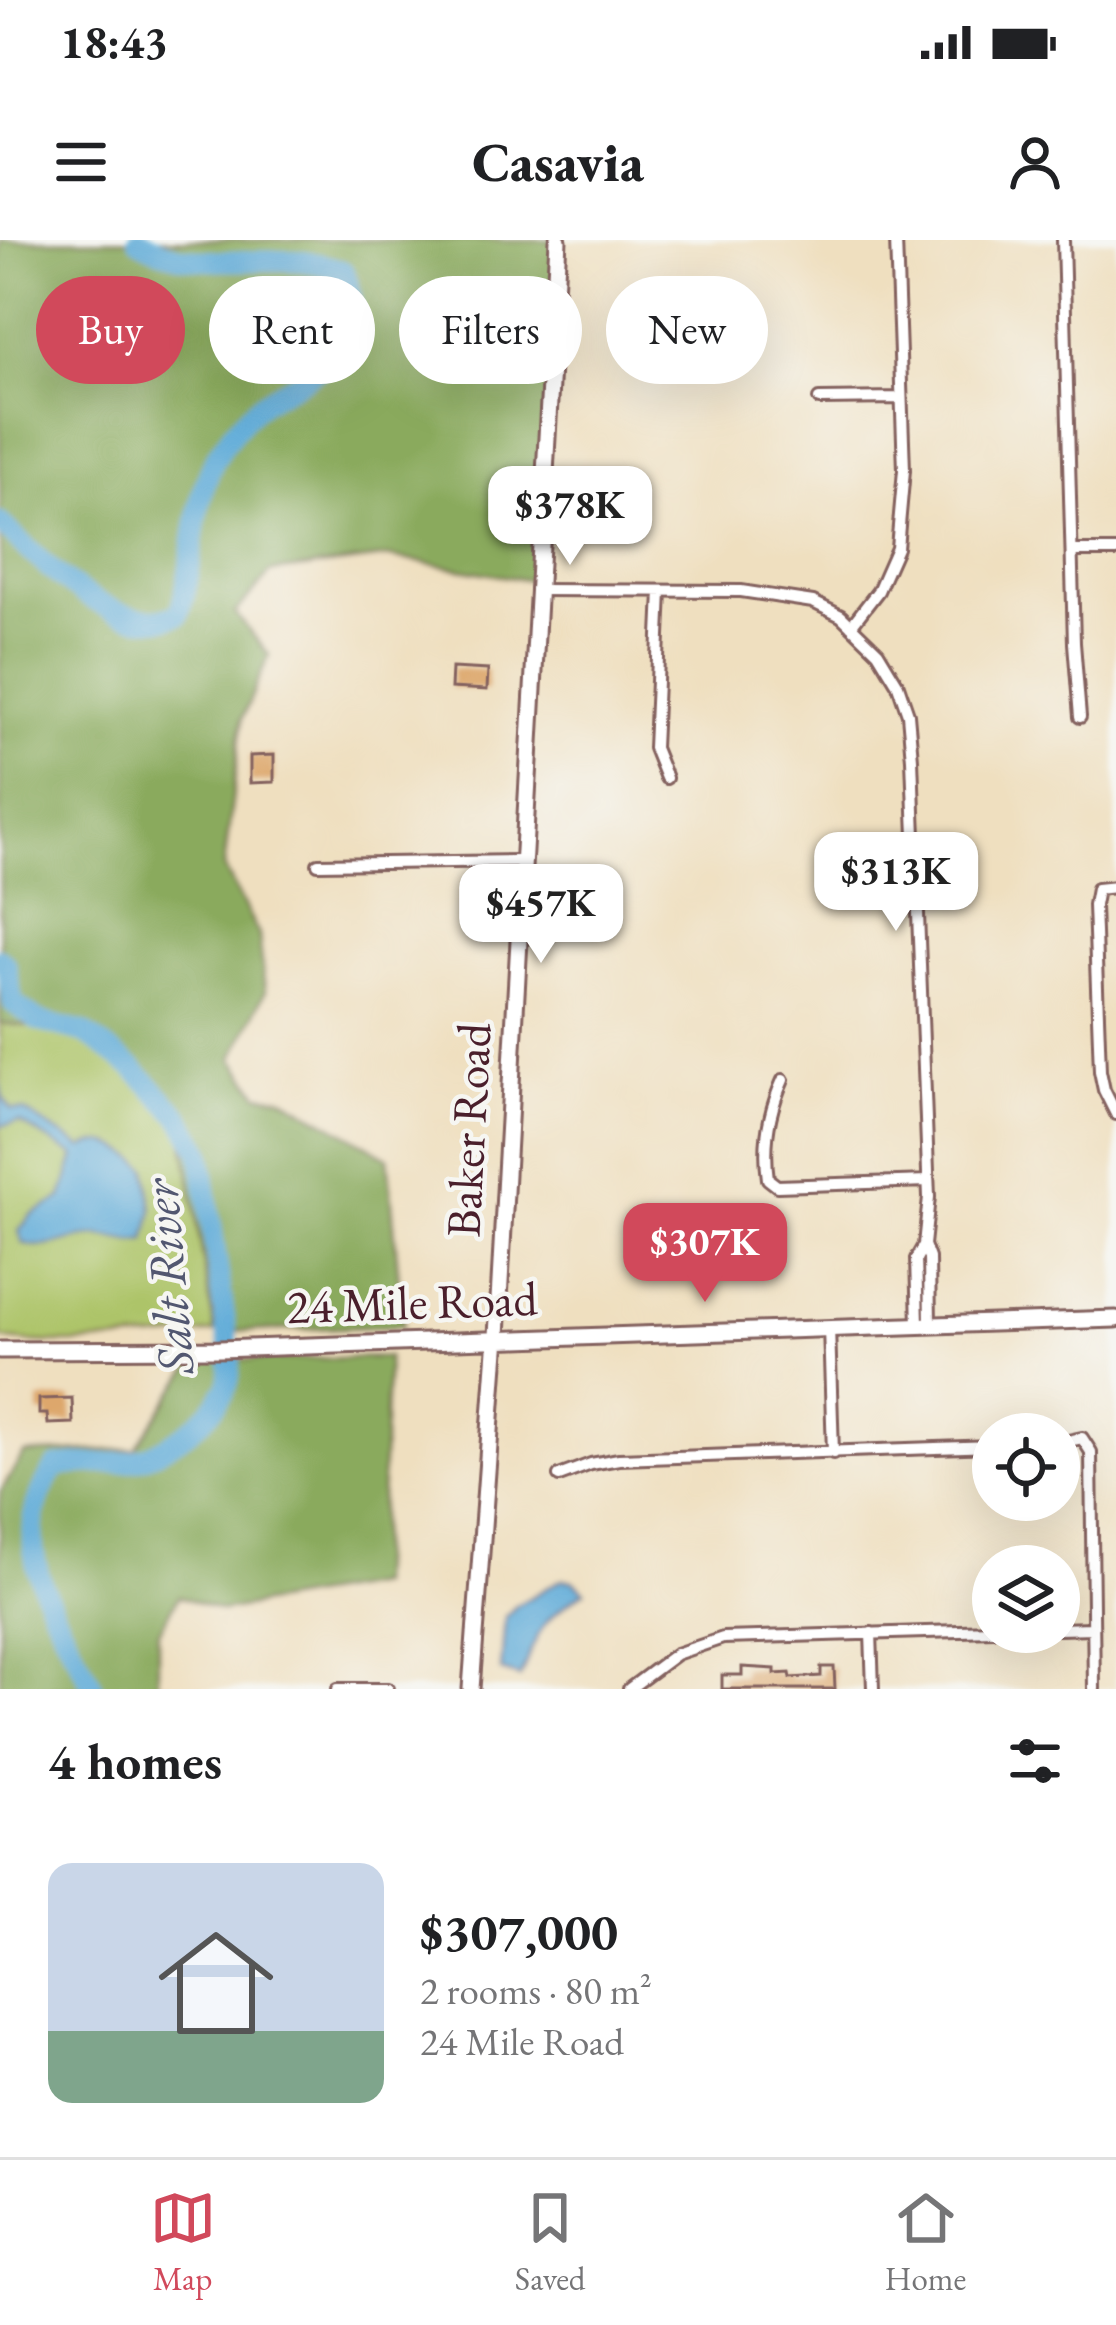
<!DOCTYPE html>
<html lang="en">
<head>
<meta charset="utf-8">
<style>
  body { margin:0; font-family:"EB Garamond",serif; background:#f2f2f2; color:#202124; height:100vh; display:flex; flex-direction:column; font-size:45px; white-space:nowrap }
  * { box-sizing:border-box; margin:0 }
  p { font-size:39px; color:#757577 }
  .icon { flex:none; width:66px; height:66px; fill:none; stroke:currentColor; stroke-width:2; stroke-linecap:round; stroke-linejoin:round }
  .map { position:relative; height:1449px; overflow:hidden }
  .panel { display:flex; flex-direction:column; background:#fff; flex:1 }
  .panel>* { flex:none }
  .hud { position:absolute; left:36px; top:36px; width:1044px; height:108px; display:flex; gap:24px }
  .controls { position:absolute; left:972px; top:1173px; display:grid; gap:24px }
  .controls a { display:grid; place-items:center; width:108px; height:108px; border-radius:50%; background:#fff; box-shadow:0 12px 48px #0002; font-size:60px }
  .price { position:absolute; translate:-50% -102px; padding:0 27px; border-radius:24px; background:#fff; color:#222; font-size:39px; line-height:78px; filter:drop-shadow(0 3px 6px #0008) }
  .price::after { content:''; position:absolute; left:50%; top:72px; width:36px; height:27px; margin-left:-18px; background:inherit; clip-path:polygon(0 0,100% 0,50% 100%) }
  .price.on { background:#d1495b; color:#fff }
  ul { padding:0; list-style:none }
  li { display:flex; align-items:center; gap:36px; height:300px; padding:0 48px }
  li span { display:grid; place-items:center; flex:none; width:336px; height:240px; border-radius:24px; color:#555 }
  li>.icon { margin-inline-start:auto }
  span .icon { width:144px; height:144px; fill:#fffc; stroke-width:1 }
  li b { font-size:51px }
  h2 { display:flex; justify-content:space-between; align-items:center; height:144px; padding:0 48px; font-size:51px }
  .tag { padding:0 42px; border-radius:54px; background:#fff; box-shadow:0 12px 48px #0002; font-size:42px; line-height:108px }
  .tag.on { background:#d1495b; color:#fff }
  .status { display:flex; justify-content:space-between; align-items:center; height:84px; padding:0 60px; background:#fff; direction:ltr }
  .status svg { height:33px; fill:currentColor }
  header { display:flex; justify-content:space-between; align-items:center; height:156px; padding:0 48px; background:#fff; font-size:54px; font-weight:800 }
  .dock { display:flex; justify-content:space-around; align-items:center; height:168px; border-top:3px solid #e0e0e0; background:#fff; font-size:33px; color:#757577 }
  .dock a { display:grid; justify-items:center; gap:6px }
  .dock .on { color:#d1495b }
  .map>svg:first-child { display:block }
  .green { fill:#adc469; stroke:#7c724a; stroke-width:3 }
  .forest { fill:#8aaa5d; stroke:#6a6444; stroke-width:3 }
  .water { fill:#5fabd8; stroke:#546582; stroke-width:3 }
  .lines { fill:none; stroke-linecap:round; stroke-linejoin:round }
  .river { stroke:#5fabd8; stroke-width:21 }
  .building { fill:#dda76c }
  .street-casing { stroke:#84625f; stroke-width:16 }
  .secondary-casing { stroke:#84625f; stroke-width:21 }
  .street { stroke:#fff; stroke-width:10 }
  .secondary { stroke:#fff; stroke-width:15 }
  .labels { text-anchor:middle; stroke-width:9; stroke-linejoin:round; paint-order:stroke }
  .street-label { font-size:48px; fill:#4a1f2b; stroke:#f6f6f2 }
  .water-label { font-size:51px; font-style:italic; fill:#525770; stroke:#f6f6f2 }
</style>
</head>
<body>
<div class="status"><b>18:43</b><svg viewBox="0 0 49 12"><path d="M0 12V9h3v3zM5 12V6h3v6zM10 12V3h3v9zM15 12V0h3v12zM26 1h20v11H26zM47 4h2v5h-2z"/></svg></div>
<header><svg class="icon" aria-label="menu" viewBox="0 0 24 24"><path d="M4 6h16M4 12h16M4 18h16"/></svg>Casavia<svg class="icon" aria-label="person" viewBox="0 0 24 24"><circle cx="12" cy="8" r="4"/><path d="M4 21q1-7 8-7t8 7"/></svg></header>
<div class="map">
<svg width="1116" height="1449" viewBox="0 0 1116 1449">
  <rect width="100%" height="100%" fill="#f6f6f2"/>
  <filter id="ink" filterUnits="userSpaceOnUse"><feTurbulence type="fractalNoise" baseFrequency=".00833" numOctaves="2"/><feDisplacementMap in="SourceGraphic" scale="24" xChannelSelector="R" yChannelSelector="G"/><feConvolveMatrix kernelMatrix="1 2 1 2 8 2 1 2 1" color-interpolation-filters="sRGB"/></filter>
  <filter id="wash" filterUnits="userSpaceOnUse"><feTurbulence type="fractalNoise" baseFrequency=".004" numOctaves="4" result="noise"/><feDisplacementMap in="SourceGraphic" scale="48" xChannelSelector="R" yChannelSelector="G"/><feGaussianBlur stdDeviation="2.7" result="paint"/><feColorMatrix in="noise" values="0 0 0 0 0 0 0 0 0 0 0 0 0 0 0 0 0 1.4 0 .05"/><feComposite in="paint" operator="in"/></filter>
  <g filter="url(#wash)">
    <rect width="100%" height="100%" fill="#efdfbf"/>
    <path class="green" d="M 0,783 L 85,793 L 180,876 L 215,1092 C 171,1099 40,1109 0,1098 Z"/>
    <path class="forest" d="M 0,0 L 561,0 L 537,342 L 390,317 L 271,332 L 235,373 L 269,415 L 242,479 L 224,627 L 259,695 L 265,752 L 233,818 L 259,854 L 282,857 L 388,917 L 403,1086 L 215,1092 L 180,876 L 85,793 L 0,783 Z
      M 388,1117 L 377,1345 L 221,1371 L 179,1356 L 158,1393 L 158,1449 L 0,1449 L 0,1252 L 24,1214 L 135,1209 L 195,1121 Z"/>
    <path class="water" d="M 0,843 L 3,858 L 12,870 L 24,871 L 83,908 C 107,894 128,912 147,928 L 153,970 L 146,1000 C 129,1004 115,997 98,996 C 71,995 50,1013 23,1003 L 19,991 L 31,975 L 62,958 L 75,916 L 19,882 L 0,886 Z
      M 562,1339 L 573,1340 L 585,1351 C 541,1379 539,1390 520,1437 L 501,1431 L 505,1377 L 517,1365 Z"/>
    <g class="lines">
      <path class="river" d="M 0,283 C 42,322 113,397 178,375 C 197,324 190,260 219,212 C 228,197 247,174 262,163 C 274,154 289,148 302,140 C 341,116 365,74 343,31 C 281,5 205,41 138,0
        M 0,719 L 6,725 L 13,763 L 38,781 L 85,793 L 134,829 L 180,876 L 201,911 L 230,1115 C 230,1128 231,1141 224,1152 C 208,1182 157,1219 124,1222 C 101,1225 79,1223 56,1227 C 0,1303 58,1377 94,1449"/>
    </g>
    <g id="blocks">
      <path class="building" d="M 452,428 L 488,430 L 487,450 L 451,448 Z
        M 274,515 L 274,542 L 250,543 L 250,516 Z
        M 72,1158 L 73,1183 L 48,1184 L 47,1174 L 39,1174 L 39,1159 Z
        M 742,1427 L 775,1429 L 775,1434 L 790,1433 L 791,1438 L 821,1436 L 821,1427 L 834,1427 L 835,1449 L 722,1449 L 722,1435 L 742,1435 Z"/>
    </g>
  </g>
  <g filter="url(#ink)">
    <use href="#blocks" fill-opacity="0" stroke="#84625f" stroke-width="3"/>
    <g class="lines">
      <g class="street-casing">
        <path id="street" d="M 1063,0 L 1074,403 L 1080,477
          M 819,159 L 901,158
          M 1073,311 L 1116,311
          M 536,350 L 741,351 L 813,362 L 841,376 L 878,412 L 898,445 L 908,474 L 912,519 L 929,957 L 924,1005
          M 661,351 L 654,508 L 666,538
          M 851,386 L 878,351 L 897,308 L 904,230 L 896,0
          M 318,624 L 520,621
          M 1116,647 L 1097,649 L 1094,665 L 1100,831 L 1104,850 L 1116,874
          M 783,840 C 769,871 763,905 768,939 L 777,946 L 928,941
          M 918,1084 L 916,1019 L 924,1005 L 929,1018 L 930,1084
          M 829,1087 L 833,1213
          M 1059,1203 L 1082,1198 L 1091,1212 L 1094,1449
          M 559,1236 L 591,1224 L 619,1219 L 993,1206
          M 1059,1389 L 1092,1388
          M 871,1393 L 873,1449
          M 338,1449 L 388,1449
          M 629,1449 L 676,1414 L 723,1398 L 993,1390"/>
      </g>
      <g class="secondary-casing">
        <path id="secondary" d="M 0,1110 L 219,1109 L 1116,1079
          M 471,1449 L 497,1096 L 558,0"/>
      </g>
      <use href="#street" class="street"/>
      <use href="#secondary" class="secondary"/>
    </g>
  </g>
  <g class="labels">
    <g class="street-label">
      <text transform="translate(468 890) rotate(-87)" y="17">Baker Road</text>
      <text transform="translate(412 1062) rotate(-2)" y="17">24 Mile Road</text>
    </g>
    <g class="water-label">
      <text transform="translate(167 1037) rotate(-95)" y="18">Salt River</text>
    </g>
  </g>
</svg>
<div class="controls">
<a><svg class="icon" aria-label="locate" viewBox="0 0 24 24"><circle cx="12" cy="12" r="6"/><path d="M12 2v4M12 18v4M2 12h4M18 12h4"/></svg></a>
<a><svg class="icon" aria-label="layers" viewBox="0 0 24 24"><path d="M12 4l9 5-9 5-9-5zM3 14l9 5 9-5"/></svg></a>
</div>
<b class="price" style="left:570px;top:328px">$378K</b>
<b class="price" style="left:896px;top:694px">$313K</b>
<b class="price" style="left:541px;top:726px">$457K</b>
<b class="price on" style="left:705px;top:1065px">$307K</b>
<div class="hud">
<a class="tag on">Buy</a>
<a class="tag">Rent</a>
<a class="tag">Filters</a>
<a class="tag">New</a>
</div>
</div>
<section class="panel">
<h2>4 homes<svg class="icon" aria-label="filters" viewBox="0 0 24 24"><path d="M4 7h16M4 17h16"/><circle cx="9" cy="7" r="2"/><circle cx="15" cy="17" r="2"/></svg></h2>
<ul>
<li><span style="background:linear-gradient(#c9d6e8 70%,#7fa58c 0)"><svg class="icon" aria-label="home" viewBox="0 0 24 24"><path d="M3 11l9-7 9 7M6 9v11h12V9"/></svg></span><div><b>$307,000</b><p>2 rooms · 80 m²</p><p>24 Mile Road</p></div></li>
</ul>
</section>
<nav class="dock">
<a class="on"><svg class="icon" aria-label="map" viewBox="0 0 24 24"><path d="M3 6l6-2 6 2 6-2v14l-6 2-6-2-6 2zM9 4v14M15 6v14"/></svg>Map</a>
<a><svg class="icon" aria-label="saved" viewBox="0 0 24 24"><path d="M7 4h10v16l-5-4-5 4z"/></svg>Saved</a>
<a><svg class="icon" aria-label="home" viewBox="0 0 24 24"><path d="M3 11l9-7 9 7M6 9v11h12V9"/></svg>Home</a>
</nav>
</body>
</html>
